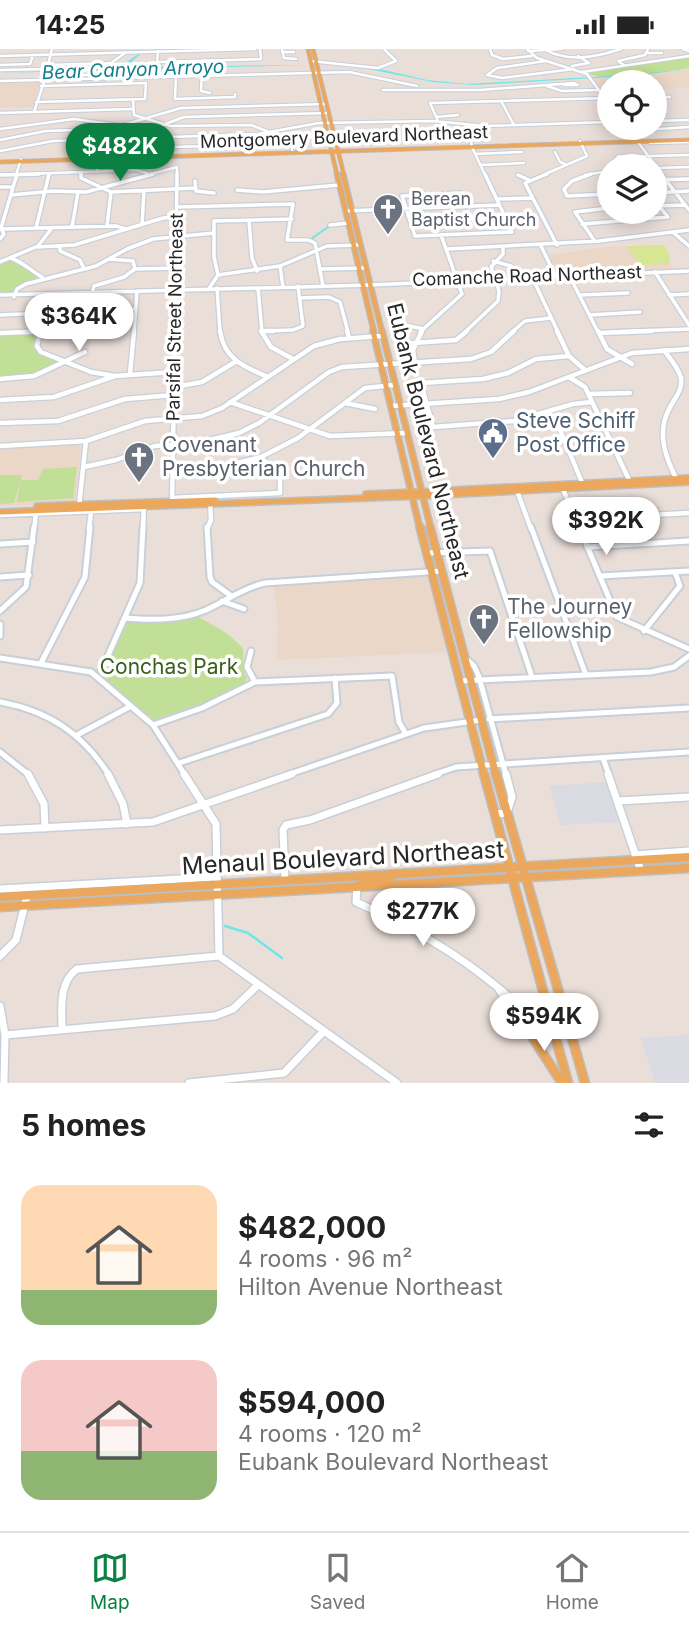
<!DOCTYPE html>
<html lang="en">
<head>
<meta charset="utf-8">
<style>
  body { margin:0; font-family:Inter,sans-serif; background:#f6f6f6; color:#222; height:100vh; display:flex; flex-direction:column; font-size:26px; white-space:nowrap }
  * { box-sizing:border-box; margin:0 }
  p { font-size:23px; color:#767676 }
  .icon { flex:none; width:38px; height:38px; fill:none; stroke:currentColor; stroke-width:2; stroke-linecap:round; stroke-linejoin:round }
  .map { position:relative; height:1034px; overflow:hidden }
  .details { display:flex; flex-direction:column; background:#fff; flex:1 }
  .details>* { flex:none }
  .controls { position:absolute; left:597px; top:21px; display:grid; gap:14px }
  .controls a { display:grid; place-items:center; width:70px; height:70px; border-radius:50%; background:#fff; box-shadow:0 4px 18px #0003; font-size:35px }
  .price { position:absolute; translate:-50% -60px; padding:0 16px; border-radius:24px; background:#fff; color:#222; font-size:23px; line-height:46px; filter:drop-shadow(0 2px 4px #0008) }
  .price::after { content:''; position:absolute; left:50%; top:42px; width:21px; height:16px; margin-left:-10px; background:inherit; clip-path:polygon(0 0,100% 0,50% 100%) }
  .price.current { background:#0b8043; color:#fff }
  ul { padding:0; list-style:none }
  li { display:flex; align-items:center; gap:21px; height:175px; padding:0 21px }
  li span { display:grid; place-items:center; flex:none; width:196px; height:140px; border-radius:21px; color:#555 }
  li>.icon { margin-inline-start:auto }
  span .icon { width:84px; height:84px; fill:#fffc; stroke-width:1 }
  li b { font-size:30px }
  h2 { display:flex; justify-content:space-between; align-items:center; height:84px; padding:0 21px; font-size:30px }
  .status { display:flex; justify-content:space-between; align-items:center; height:49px; padding:0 35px; background:#fff; direction:ltr }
  .status svg { height:19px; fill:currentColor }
  .dock { display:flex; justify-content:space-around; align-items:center; height:98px; border-top:2px solid #e0e0e0; background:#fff; font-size:19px; color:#767676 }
  .dock a { display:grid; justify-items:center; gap:4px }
  .dock .current { color:#0b8043 }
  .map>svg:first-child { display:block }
  .industrial { fill:#dadae2 }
  .education { fill:#ebd7c8 }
  .green { fill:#c1df96 }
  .pitch { fill:#d7e692 }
  .water { fill:#6ee7ea }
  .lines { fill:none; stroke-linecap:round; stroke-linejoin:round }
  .stream-far1 { stroke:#6ee7ea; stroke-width:2 }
  .stream { stroke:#6ee7ea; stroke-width:2.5 }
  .minor-far4-casing { stroke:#c7cfd9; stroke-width:4.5 }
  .minor-far3-casing { stroke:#c7cfd9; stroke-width:6 }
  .minor-far2-casing { stroke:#c7cfd9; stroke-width:7 }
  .minor-far1-casing { stroke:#c7cfd9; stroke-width:9 }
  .minor-casing { stroke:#c7cfd9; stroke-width:10 }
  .major-far4-casing { stroke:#bebebe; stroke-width:5 }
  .major-far3-casing { stroke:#bebebe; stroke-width:7 }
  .major-far2-casing { stroke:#bebebe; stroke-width:8 }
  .major-far1-casing { stroke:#bebebe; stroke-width:10 }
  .major-casing { stroke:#bebebe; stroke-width:11 }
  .minor-far4 { stroke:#fff; stroke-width:2.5 }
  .minor-far3 { stroke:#fff; stroke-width:3.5 }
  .minor-far2 { stroke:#fff; stroke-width:4.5 }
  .minor-far1 { stroke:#fff; stroke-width:5 }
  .minor { stroke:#fff; stroke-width:7 }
  .major-far4 { stroke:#eba75c; stroke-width:3.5 }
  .major-far3 { stroke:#eba75c; stroke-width:4.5 }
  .major-far2 { stroke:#eba75c; stroke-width:5 }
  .major-far1 { stroke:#eba75c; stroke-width:7 }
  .major { stroke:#eba75c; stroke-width:8 }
  .labels { text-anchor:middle; stroke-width:7; stroke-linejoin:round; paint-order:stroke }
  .far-street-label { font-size:18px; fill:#272727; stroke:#fff }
  .far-worship-label { font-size:18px; fill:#5b616d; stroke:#fff; text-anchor:start }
  .far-water-label { font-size:19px; font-style:italic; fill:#117e8b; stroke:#fff }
  .service-label { font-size:21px; fill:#4e5e75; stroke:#fff; text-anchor:start }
  .street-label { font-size:21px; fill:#272727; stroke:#fff }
  .worship-label { font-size:21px; fill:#5b616d; stroke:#fff; text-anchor:start }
  .park-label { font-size:21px; fill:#3a601b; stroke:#fff }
  .near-street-label { font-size:24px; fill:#272727; stroke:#fff }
</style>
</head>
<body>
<div class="status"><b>14:25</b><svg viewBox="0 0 49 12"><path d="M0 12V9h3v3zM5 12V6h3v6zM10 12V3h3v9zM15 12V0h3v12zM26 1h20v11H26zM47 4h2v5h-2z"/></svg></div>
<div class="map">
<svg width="689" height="1034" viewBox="0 0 689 1034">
  <rect width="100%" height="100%" fill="#eaded9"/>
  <path class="industrial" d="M 441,78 L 447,93 L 426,92 L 424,85 L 368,87 L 366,80 Z
    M 607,733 L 621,773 L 561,776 L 549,737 Z
    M 689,986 L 689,1034 L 655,1034 L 641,989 Z"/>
  <path class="education" d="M 689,20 L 689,39 L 655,40 L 654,33 L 609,33 L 609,42 L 602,42 L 593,30 L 636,28 Z
    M 40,33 L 33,58 L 0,59 L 0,34 Z
    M 664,196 L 673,220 L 557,224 L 549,206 L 606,198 Z
    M 78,395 L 81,397 L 75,454 L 0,457 L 0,399 Z
    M 428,526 L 448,603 L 277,611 L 278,577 L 274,536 Z"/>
  <path class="green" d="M 689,8 L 689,19 C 666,22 604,36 586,23 Z
    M 9,211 L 30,220 L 38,228 L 11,245 L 0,245 L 0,215 Z
    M 35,284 L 33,298 L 37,303 L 56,311 L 55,314 L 32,325 L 0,328 L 0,286 Z
    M 77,418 L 73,449 L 17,453 L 20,432 L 14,454 L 0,455 L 0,426 L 22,426 L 21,431 L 38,431 L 43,420 Z
    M 197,567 L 228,585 L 243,599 L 244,623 L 247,629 L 244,635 L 201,656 L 153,671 L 94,621 L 116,617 L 117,613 L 111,606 L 128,572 Z"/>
  <path class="pitch" d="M 664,196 L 670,207 L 669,215 L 640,216 L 627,197 Z"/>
  <path class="water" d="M 140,4 L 142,4 L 125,18 L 308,16 L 0,24 L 118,19 Z
    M 319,14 L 375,19 L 427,31 L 467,35 L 628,26 L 689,20 L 632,27 L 473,36 L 433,33 L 363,19 Z"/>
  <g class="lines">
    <path class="stream-far1" d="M 311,190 L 328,178"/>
    <path class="stream" d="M 225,877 L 248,884 L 282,909"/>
    <g class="minor-far4-casing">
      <path id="minor-far4" d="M 282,0 L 284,9 L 296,10
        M 490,0 L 492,6 L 503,10 L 532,7
        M 527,0 L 537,9 L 587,25 L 609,55
        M 544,0 C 567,14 596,8 621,0
        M 683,0 L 689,2
        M 158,2 L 157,13 L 261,10 L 260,0
        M 528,2 L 562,0
        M 282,3 L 294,3
        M 648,4 L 662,4
        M 0,7 L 255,0
        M 310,12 L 378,19 L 396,12 L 384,0
        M 546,12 L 497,19 L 487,26 L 502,29 L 574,20
        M 0,16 L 30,15 L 33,6
        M 48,16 L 111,14 L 125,4
        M 624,16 L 618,12 L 645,6 L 648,0
        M 572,17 L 589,14 L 578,7
        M 0,21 L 47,20 L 52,0
        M 582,23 L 689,7
        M 176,28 L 175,50 L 235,48 L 235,45
        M 0,32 L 349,23 L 417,37
        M 547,37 L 562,42 L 598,41
        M 383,41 L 480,41 L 574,34 L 578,36 L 564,36
        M 201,42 L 210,44
        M 654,48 L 670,48
        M 133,51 L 134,66 L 170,77 L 251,76 L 269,83
        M 501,52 L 514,76
        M 36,53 L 145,50 L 146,34 L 41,37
        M 34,63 L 46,27 L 202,23 L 201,42
        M 0,64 L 132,60
        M 436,68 L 458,66
        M 438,72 L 430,54 L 609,49
        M 654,72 L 689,71
        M 474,76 L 477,86 L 471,93 L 472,98 L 485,126
        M 627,79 L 663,126
        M 0,80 L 74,70 L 118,76
        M 629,82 L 689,78
        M 0,91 L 46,82 L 109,80 L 181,59 L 325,55
        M 650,94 L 689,93
        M 136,99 L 247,96
        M 0,102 L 53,92 L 258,85 L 319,74 L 433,72 L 485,77 L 609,73
        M 292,102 L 292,91 L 333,85
        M 555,103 L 560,113 L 567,116
        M 475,105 L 522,103
        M 649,107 L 689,106
        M 135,109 L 138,85 L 184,68 L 328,64
        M 480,116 L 524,114
        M 610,117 L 618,107 L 648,107
        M 658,119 L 689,118
        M 97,122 L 100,108
        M 81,123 L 81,126
        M 0,126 L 136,121 L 147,124
        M 16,126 L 21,110
        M 147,126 L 177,118 L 177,126
        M 543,126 L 587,107 L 580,92
        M 585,126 L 609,122"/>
    </g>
    <g class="minor-far3-casing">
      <path id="minor-far3" d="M 81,125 L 81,129 L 111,143 L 195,139
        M 547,125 L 525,134 L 557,196
        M 591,125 L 572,132 L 564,140 L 567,147 L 609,145
        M 661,125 L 689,161
        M 0,126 L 39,125
        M 518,126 L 529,131
        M 654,131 L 689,130
        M 195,132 L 196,142 L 214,144
        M 0,138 L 13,138
        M 237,141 L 262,143 L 339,136
        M 654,144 L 689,142
        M 11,146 L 53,142 L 86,143 L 153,125
        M 606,146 L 603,139 L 609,136
        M 497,150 L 532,149
        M 465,157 L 460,144 L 402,147 L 415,187 L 512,183 L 485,125
        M 654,157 L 685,156
        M 177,158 L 293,155 L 287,191 L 308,191 L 315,194 L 323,237
        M 345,162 L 499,156
        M 249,171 L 252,209 L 257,222
        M 411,173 L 505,169
        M 142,175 L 144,142
        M 582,175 L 668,168 L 659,157
        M 330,176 L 348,174
        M 107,177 L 111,143
        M 72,178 L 78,143
        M 36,179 L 49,125
        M 2,180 L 116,177 L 126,180
        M 674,184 L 689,197
        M 0,190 L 4,185 L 1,179 L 17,125
        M 594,191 L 575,163 L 609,159
        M 60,197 L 60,202 L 80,211 L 84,220
        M 541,197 L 556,228
        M 37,198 L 74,196 L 163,169 L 177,168
        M 447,200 L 599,192 L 689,181
        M 11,209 C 24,214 30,221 42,228
        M 493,212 L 511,217
        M 0,213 L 38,197 L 52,179
        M 280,217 L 283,238
        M 135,220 L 176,219
        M 320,220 L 365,219
        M 655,223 L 689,276
        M 218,226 L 280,217 L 327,197 L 360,196
        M 569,226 L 598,283
        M 532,228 L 558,283
        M 217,239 L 220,283
        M 258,239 L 262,283
        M 208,241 L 218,226 L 214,208 L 214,172 L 292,170
        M 92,245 L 94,237 L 124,228 L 135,220 L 133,212 L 109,210
        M 0,246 L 370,236 L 689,222
        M 580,246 L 628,244
        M 669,246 L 689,245
        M 14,248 L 17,240 L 26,235 L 96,217 L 127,200 L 153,190 L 214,184
        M 300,249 L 329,248 L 340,253 L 348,283
        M 0,266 L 135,260
        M 590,266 L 640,263
        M 405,276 L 424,280
        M 262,282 L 293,281 L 303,277 L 298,237
        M 14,283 L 93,280 L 96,262
        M 134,283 L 137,242
        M 175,283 L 177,125
        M 420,283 L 462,245 L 441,186
        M 465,283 L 498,252 L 499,242 L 491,218 L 503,205 L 503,198
        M 512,283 L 525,272 L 551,269
        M 612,283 L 689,280"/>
    </g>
    <g class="minor-far2-casing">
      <path id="minor-far2" d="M 220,282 C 224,310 244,318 268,328
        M 261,282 L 271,298 L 293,310
        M 262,282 L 273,282
        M 347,282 L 349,289
        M 557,282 L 569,307 L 585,321
        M 598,282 L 607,300 L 632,315
        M 40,283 L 37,297 L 41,303 L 91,323 L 115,327
        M 0,284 L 55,282
        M 599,284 L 652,282
        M 413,294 L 456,291 L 467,282
        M 664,301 C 670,310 679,319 681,329 C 683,341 674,350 669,360 C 656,385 666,410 678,433
        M 569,307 L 536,310 L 508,324 L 483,330 L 421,334 L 433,378 L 514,372 L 573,355 L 592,353
        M 415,314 L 413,301 L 422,282
        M 130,325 L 134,282
        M 569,328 L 585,338 L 631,435
        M 0,330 L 34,327 L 85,303
        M 174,338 L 202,333 L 235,313
        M 588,345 L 630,344
        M 0,351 L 54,348 L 115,327 L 174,323
        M 230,353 L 330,387 L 406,384
        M 345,354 L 375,360
        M 391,357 L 499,350 L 529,343 L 632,304 L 689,300
        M 545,365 L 560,381 L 584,438
        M 601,371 L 618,370
        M 0,374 L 58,372 L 125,350 L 174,346
        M 0,397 L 86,392 L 145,372 L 202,367 L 222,359 L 314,297 L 340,290 L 382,287
        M 84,418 L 116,411 L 155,397 L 201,393 L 239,384 L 259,374 L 329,323 L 342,318 L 471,310 L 491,303 L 514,282
        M 172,423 L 216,419 L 261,408 L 298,389 L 365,339 L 394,336
        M 562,438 L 580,480
        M 516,439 L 531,480
        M 172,449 L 280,444 L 280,428 L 261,408
        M 172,455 L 175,282
        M 79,457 L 86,392
        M 0,466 L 144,460
        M 575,470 L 689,464
        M 34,480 L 36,465
        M 89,480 L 91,463
        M 143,480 L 144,454
        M 207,480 L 211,471 L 210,451"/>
    </g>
    <g class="minor-far1-casing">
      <path id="minor-far1" d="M 207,478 L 210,528 L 212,533 L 230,546
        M 531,478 L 586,626
        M 579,478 L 617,568 L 689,600
        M 0,495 L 33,493
        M 587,498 L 689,492
        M 428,504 L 490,502 L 532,628
        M 600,527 L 689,522
        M 0,528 L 29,526
        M 222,552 L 244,560
        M 0,562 L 26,538 L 34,478
        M 125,569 C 152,571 180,572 206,561 C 226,552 243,539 265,534 L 442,522
        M 0,575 L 0,587
        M 644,582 L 680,537 L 675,523
        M 251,602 L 247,618 L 255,633
        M 0,609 L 91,623 L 153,676 L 185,726
        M 466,610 L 474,617 L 479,628 L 506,726
        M 41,614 L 85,528 L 90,478
        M 108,615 L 106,611 L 140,534 L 143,478
        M 459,632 L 651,623 L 674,618 L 689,607
        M 0,653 C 49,662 83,685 109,726
        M 489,670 L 689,659
        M 153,676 L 202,659 L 255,633 L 392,627 L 399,673 L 406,685
        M 77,686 L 131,657
        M 0,703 L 29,726
        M 603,709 L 609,726
        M 179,714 L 328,665 L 337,654 L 335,629
        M 287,726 L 424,679 L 481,671
        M 433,726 L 456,718 L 689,703"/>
    </g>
    <g class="minor-casing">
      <path id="minor" d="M 28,725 L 44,755 L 45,779
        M 108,725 L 123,755 L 127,775
        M 184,725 L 216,775 L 219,907
        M 608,725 L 641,822
        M 618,752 L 689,748
        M 495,765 L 507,764 L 512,748 L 506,725
        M 0,781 L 153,773 L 292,725
        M 635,806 L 689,802
        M 285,831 L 283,781 L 286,776 L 310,771 L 438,725
        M 357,838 L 356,853 C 422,882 478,917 530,967 L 566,968
        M 0,840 L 216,828
        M 0,907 L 16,891 L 27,847
        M 219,907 L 397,1034
        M 498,939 C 512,962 525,974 553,972
        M 0,957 L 5,986 L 4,1034
        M 62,981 C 62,960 58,934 77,920 L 219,907
        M 5,986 L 215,967 L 233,960 L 258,936
        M 189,1034 L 284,1024 L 324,982"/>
    </g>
    <g class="major-far4-casing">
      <path id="major-far4" d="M 308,0 L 337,126
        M 313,0 L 344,126
        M 0,113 L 689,91"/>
    </g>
    <g class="major-far3-casing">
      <path id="major-far3" d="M 337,125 L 374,283
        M 343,125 L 382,283"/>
    </g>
    <g class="major-far2-casing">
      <path id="major-far2" d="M 373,282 L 420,480
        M 382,282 L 431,480
        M 453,441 L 689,429
        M 366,445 L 442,442
        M 37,457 L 215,451
        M 0,463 L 422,447 L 689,433"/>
    </g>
    <g class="major-far1-casing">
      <path id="major-far1" d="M 420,478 L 484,726
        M 430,478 L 496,726"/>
    </g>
    <g class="major-casing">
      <path id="major" d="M 484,725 L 568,1034
        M 496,725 L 585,1034
        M 358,837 L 366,832 L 391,828
        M 0,848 L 689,808
        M 0,858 L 689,819
        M 518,966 L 562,1034"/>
    </g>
    <use href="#minor-far4" class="minor-far4"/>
    <use href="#minor-far3" class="minor-far3"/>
    <use href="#minor-far2" class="minor-far2"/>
    <use href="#minor-far1" class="minor-far1"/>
    <use href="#minor" class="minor"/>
    <use href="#major-far4" class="major-far4"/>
    <use href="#major-far3" class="major-far3"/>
    <use href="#major-far2" class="major-far2"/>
    <use href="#major-far1" class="major-far1"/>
    <use href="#major" class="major"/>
  </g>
  <defs>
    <g id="church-pin" transform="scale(1.575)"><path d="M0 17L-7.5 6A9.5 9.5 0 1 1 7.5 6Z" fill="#6b7280" stroke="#fff"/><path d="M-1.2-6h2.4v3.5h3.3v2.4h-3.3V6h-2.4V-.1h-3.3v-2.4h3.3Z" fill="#fff"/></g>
    <g id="civic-pin" transform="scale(1.575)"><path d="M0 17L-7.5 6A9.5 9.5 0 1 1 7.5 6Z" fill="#5c6f8a" stroke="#fff"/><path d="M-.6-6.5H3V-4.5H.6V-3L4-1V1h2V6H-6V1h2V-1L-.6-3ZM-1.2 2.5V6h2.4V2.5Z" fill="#fff"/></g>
  </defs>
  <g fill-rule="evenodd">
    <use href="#church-pin" x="388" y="160"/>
    <use href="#civic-pin" x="493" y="384"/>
    <use href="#church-pin" x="139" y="408"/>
    <use href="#church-pin" x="484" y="570"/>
  </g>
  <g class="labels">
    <g class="far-street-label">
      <text transform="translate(344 88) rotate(-2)" y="6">Montgomery Boulevard Northeast</text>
      <text transform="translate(527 227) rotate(-2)" y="6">Comanche Road Northeast</text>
      <text transform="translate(175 268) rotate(-89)" y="6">Parsifal Street Northeast</text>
    </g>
    <g class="far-worship-label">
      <text x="411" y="156">Berean<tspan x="411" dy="21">Baptist Church</tspan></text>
    </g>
    <g class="far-water-label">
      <text transform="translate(133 20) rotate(-2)" y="7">Bear Canyon Arroyo</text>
    </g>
    <g class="service-label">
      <text x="516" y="379">Steve Schiff<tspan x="516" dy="24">Post Office</tspan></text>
    </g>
    <g class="street-label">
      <text transform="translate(428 392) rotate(76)" y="7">Eubank Boulevard Northeast</text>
    </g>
    <g class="worship-label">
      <text x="162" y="403">Covenant<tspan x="162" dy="24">Presbyterian Church</tspan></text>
      <text x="507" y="565">The Journey<tspan x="507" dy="24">Fellowship</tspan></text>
    </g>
    <g class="park-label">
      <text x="169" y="625">Conchas Park</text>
    </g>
    <g class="near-street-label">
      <text transform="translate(343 809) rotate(-3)" y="8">Menaul Boulevard Northeast</text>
    </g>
  </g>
</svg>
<div class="controls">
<a><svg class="icon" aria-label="locate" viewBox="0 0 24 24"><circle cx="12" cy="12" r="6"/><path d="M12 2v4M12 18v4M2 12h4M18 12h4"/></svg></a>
<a><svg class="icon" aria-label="layers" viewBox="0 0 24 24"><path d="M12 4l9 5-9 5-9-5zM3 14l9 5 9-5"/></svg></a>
</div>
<b class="price current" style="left:120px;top:134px">$482K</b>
<b class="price" style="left:79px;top:304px">$364K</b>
<b class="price" style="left:606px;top:508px">$392K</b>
<b class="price" style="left:423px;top:899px">$277K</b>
<b class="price" style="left:544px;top:1004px">$594K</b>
</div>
<section class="details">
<h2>5 homes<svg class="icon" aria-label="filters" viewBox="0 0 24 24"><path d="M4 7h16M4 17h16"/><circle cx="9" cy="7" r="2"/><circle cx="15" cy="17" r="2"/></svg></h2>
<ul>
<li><span style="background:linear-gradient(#ffd9b3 75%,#8fb573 0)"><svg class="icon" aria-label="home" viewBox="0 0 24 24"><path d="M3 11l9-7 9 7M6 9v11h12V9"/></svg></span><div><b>$482,000</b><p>4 rooms · 96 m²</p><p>Hilton Avenue Northeast</p></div></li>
<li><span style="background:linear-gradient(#f6c9c9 65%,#8fb573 0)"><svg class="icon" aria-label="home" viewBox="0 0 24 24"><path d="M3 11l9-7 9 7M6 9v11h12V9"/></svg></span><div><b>$594,000</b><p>4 rooms · 120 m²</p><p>Eubank Boulevard Northeast</p></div></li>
</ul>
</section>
<nav class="dock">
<a class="current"><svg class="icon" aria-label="map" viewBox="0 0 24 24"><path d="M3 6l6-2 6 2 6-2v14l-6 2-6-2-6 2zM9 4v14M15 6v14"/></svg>Map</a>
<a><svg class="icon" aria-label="saved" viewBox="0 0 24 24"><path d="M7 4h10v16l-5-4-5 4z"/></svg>Saved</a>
<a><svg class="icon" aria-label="home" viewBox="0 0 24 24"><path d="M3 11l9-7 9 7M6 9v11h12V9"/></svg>Home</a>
</nav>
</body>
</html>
